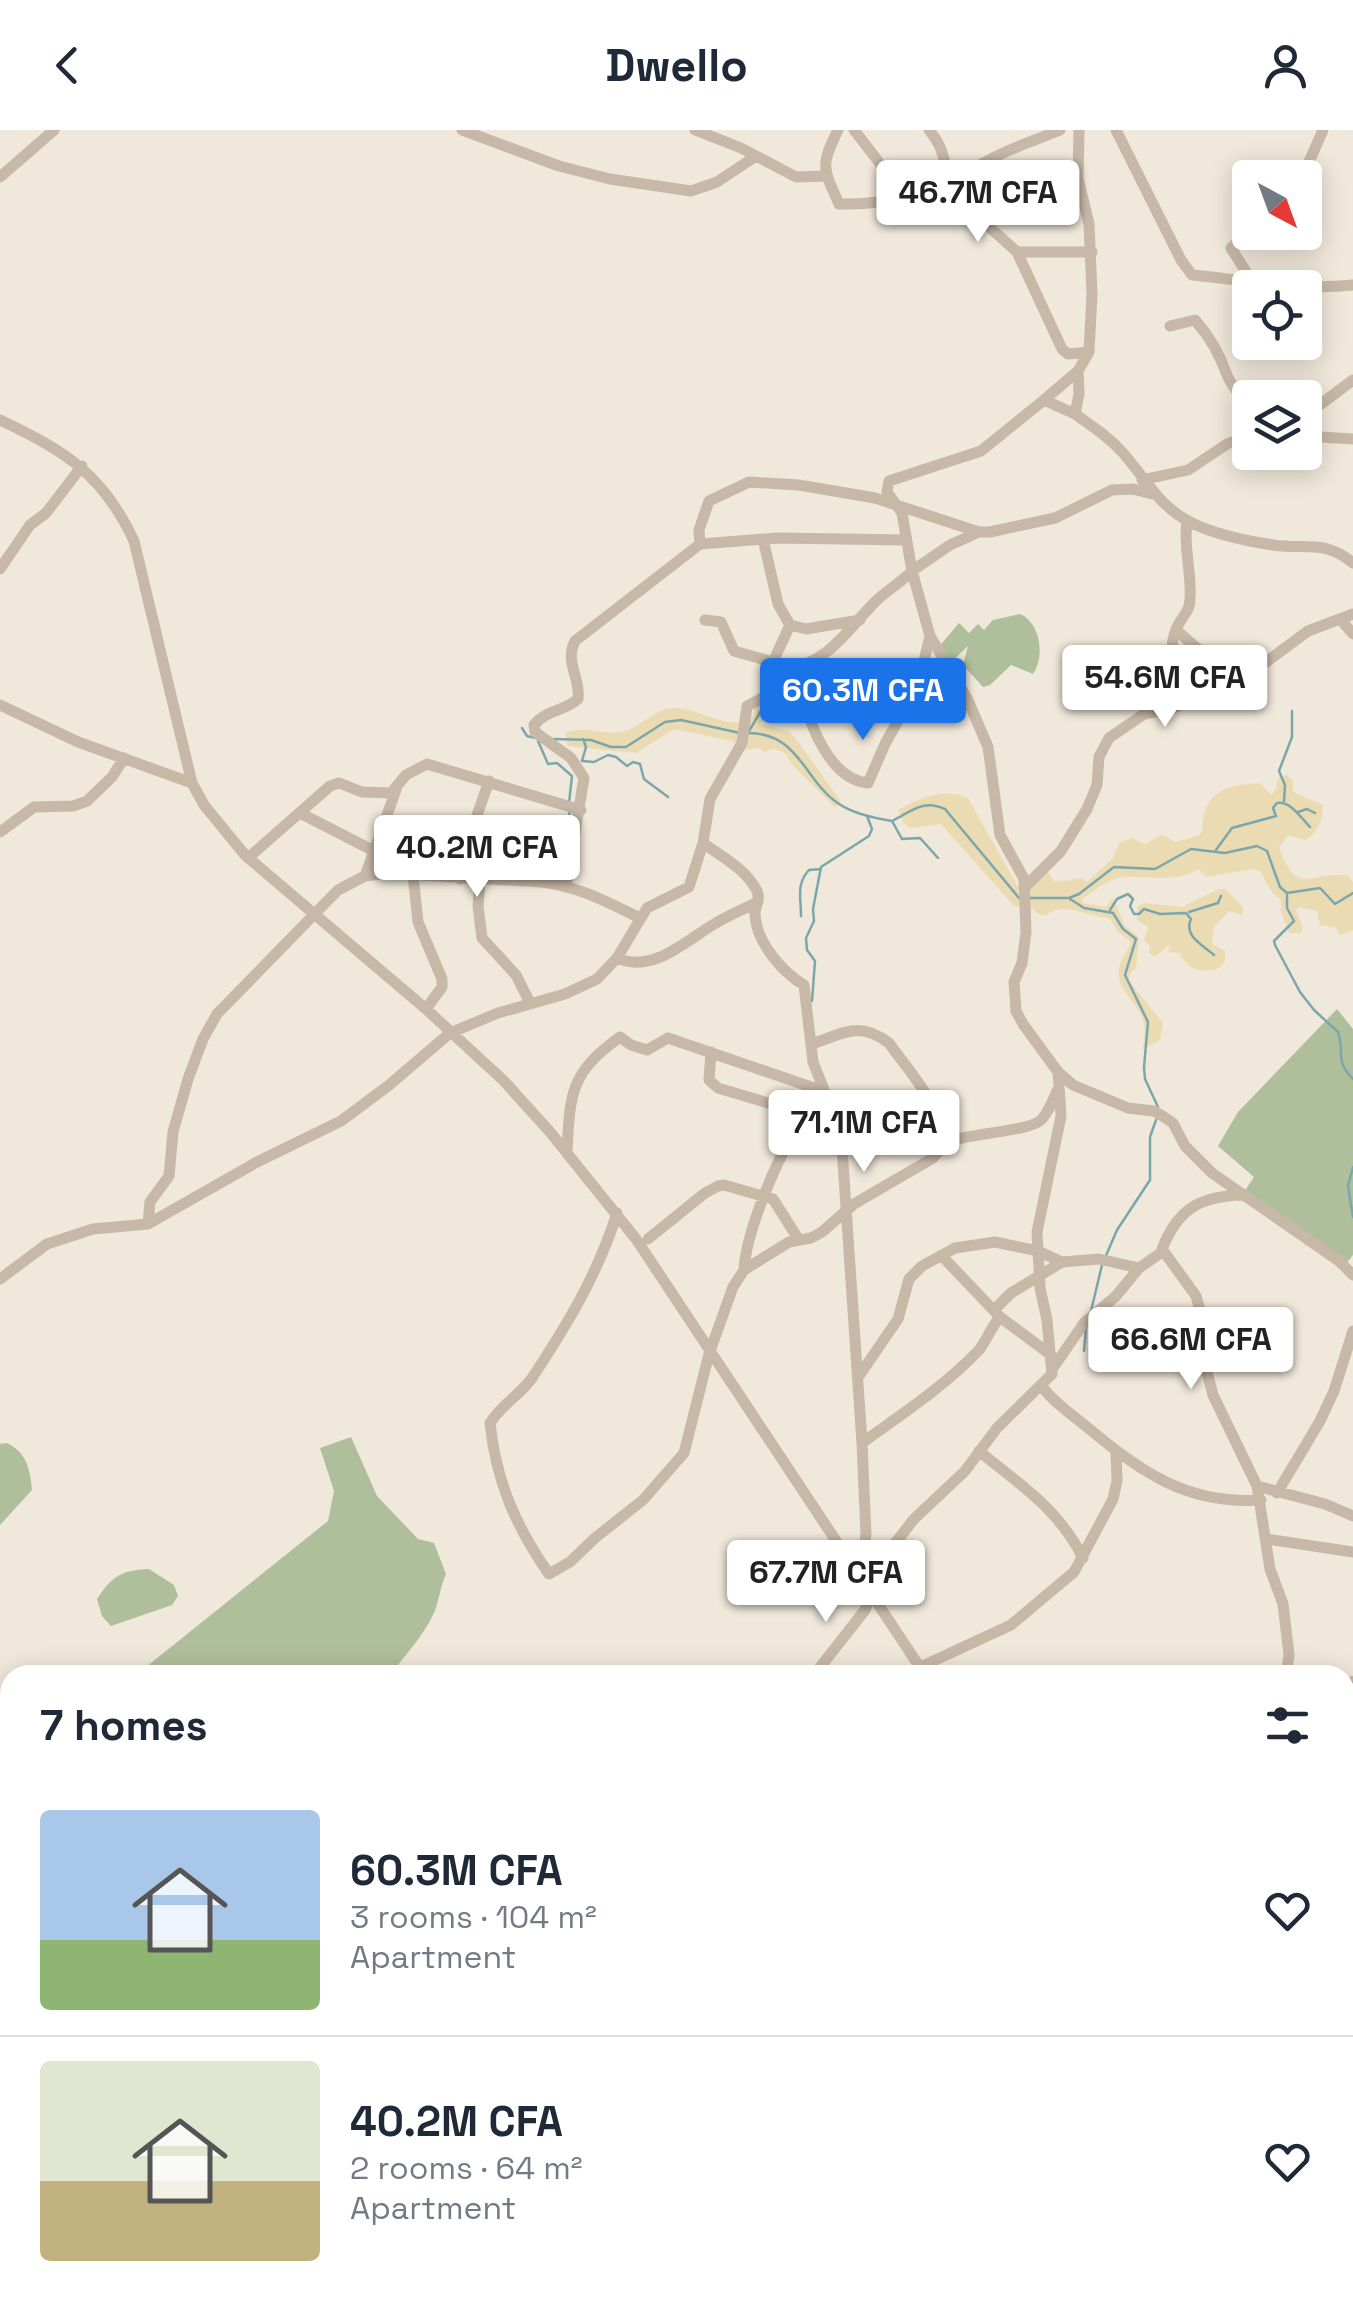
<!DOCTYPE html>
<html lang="en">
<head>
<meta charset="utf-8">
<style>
  body { margin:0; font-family:"Space Grotesk",sans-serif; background:#f2f2f3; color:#1f2937; height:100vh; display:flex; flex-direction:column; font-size:38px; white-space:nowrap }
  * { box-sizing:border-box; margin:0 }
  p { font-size:32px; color:#747a83 }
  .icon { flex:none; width:55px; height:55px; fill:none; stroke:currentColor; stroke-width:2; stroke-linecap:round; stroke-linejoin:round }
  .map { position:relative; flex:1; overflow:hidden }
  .side { position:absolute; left:0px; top:1535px; width:1355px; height:642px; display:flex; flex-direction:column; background:#fff; border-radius:30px 30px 0 0; box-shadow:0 5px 25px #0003 }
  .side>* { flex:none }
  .needle { width:65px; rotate:139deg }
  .fabs { position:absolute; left:1232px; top:30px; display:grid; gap:20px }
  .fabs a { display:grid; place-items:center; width:90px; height:90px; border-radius:10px; background:#fff; box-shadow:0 5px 25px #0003; font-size:50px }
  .price { position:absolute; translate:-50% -85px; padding:0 22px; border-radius:10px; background:#fff; color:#222; font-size:32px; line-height:65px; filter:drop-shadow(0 2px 5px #0008) }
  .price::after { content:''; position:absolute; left:50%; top:60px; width:30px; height:22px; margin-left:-15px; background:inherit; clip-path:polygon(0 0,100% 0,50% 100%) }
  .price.on { background:#1a73e8; color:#fff }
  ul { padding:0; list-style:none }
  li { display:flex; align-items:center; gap:30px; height:250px; padding:0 40px }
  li+li { border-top:2px solid #e0e1e3 }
  li span { display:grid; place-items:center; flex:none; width:280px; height:200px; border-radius:10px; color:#555 }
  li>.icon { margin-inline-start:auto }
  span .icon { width:120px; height:120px; fill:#fffc; stroke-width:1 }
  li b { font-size:42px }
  h2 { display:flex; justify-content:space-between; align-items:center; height:120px; padding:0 40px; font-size:42px }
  header { display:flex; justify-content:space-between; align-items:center; height:130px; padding:0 40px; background:#fff; font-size:45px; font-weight:700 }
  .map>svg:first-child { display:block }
  .green { fill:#b0bf9b }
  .sand { fill:#ebdbb2 }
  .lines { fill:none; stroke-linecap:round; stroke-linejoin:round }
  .stream { stroke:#7ba7ac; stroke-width:2.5 }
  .minor { stroke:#c8b8a7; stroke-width:11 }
  .tertiary { stroke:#c8b8a7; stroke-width:14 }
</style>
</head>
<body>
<header><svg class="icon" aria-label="back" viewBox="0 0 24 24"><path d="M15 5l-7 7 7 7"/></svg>Dwello<svg class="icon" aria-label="person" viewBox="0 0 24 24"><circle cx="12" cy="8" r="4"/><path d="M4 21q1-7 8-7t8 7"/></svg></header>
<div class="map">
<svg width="1353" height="2176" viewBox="0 0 1353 2176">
  <rect width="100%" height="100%" fill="#f0e8da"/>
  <path class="green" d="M 1020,484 C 1041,493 1045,527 1033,544 L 1011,535 L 990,555 L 983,557 L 963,535 L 968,516 L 948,535 L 938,518 L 959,493 L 969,503 L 978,494 L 984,500 L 993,490 Z
    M 1337,879 L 1353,899 L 1353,1125 L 1344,1136 L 1305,1114 L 1242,1065 L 1254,1047 L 1218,1016 L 1238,982 Z
    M 351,1307 L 377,1366 L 418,1409 L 434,1413 L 446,1444 C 440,1457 439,1471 434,1483 C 423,1507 405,1524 391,1545 L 282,1545 L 279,1542 L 275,1545 L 136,1545 L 328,1391 L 334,1361 L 320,1318 Z
    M 7,1313 C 27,1323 30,1339 32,1360 L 0,1395 L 0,1314 Z
    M 149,1439 L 174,1455 L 178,1466 L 172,1475 L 111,1496 L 102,1486 L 97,1469 C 112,1446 122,1440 149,1439 Z
    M 289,2168 L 745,2168 L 746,2176 L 289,2176 Z"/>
  <path class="sand" d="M 774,562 L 783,564 L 789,576 C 780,584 769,585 759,594 L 789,601 L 797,610 L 841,672 L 835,677 L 793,636 L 785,623 L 774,619 L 764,622 L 760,618 L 744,620 L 733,611 L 674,599 L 636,623 L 567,616 L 565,603 C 587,594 607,607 626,601 C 643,595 655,578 674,578 C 701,577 732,606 755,584 L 754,578 Z
    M 1287,645 L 1293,652 L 1293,662 L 1323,675 C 1323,688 1318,704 1305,710 L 1288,705 L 1279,718 C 1298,767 1307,742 1347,745 L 1353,752 L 1353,800 L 1340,805 L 1335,797 L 1320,795 L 1317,781 L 1299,777 L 1296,781 L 1303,797 L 1301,803 L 1290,803 L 1281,783 L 1281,770 L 1272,762 L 1260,741 L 1253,739 L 1206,747 L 1198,739 C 1175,755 1144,743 1118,748 C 1106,750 1094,762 1083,768 L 1082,773 L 1106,777 L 1113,768 L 1125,796 L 1139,807 L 1136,838 L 1129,844 L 1129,851 L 1163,893 L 1160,910 L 1143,919 C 1143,911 1146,901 1144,894 C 1139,866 1099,856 1131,815 L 1130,811 L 1118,802 L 1109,788 C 1094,787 1075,778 1060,779 C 1047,781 1045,792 1033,779 L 1014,776 L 941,694 L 910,698 L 904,693 L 898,680 C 919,668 944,657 968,668 L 1017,755 L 1026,757 L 1047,741 L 1055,752 L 1082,748 L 1087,752 L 1113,728 L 1119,713 L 1132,708 L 1145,714 L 1162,705 L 1176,712 L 1200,705 C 1204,697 1202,690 1205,681 C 1214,655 1238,655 1260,653 L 1271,665 L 1276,659 L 1278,648 Z
    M 1219,759 L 1225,759 L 1242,776 L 1244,781 L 1242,785 L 1230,781 L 1214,796 L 1212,814 L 1225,821 L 1225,831 L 1220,838 C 1203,843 1187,841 1180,823 L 1168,822 L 1170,814 L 1155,827 L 1149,823 L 1150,817 L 1144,810 L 1148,797 L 1137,790 L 1138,776 L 1144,773 L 1182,777 Z"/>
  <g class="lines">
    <path class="stream" d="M 522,598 L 527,606 L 536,608
      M 749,601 L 765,574
      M 748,603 C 800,603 804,651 839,674 C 854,684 874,688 892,691 C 912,681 923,669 945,679 L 1019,768
      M 554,609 L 591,610 L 611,617 L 626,617 L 665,592 L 681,590 L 740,603
      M 583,609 L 586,617 L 582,631 L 594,632 L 608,625 L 616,627 L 627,636 L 633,632 L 640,634 L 644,649 L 668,667
      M 538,611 L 548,634 L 557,633 L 572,646 L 569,673
      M 1284,671 L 1285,655 L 1279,641 L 1292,607 L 1292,581
      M 1298,682 L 1307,679 L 1315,683
      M 892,691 L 902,709 L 920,708 L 938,728
      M 1216,720 L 1232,698 L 1276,686 L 1273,678 L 1277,673 C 1291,671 1301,688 1310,697
      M 560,747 L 564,720 L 558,715 L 559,700 L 567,695 L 570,681
      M 1287,764 L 1287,778 L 1294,791 L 1274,811 L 1275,815 L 1300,862 L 1314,880 L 1338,902 C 1345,923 1334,930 1353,949
      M 1027,768 L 1069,768 L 1079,764 L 1114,737 L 1155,739 L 1191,719 L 1225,723 L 1257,716 L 1267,721 L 1280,757 L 1287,763 L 1320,758 L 1335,774 L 1353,763
      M 1070,769 L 1084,778 L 1113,783 L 1123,799 L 1136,809 L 1125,845 L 1148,892 L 1144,937 L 1145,949 L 1158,977
      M 1110,780 L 1117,769 L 1128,764 L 1133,769 L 1130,776 L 1134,784 L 1139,784 L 1144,779 L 1160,784 L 1186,783 L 1191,789 C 1183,806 1203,815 1214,825
      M 1189,782 L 1218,773 L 1221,766
      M 801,786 C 801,767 796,754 809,740 L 821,739
      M 812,871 L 815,831 L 807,820 L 806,808 L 814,791 L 813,779 L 821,737 L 869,706 L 872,699 L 867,686
      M 1353,1037 L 1348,1056 L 1353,1087
      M 1105,1128 L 1117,1100 L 1150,1050 L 1150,1007 L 1156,990
      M 1091,1181 L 1102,1135
      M 1084,1221 L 1086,1198"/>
    <path class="minor" d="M 462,0 L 559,36 L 610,49 L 691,61 L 717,52 L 756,26
      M 695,0 L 741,18 L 796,47 L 825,46
      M 838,0 C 820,36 823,38 839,74 C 902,76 941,55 995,27 C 1016,16 1039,9 1060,0
      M 854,0 L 906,67
      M 929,0 C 945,19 942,29 951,51 C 964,79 995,101 1017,122 L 1092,122
      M 1079,0 L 1078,48 L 1089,94 L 1092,164 L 1089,222 L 1078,241 L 1079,264 L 1075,284 C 1092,296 1109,307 1123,323 C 1146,349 1159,377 1192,393 C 1216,405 1247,411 1273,415 C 1306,420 1324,409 1353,433
      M 1116,0 L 1181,130 L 1192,145 C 1245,150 1300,161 1353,155
      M 0,47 L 54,0
      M 1302,48 L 1323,0
      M 1250,100 L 1231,118 L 1253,153
      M 1017,122 L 1062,219 L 1068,224 L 1089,222
      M 1170,196 L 1195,190 C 1210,207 1220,225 1227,245 C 1231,256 1243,269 1250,279
      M 1044,270 L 1078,241
      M 1305,286 L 1353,250
      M 0,290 C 65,321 103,344 134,411 L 192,653 L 204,675 L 245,725 L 426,879 L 504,951 L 550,1002 L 636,1109 L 925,1545
      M 1305,306 L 1353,309
      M 1142,350 L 1188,340 L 1227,314 L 1250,305
      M 979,402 L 950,415 L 912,441 L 930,506 L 967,568 L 988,617 L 1000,705 L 1024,749 L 1026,802 L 1022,833 L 1014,852 L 1016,881 L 1023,894 L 1058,942 L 1073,955 L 1128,978 L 1154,981 L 1164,987 L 1173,993 L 1185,1016 L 1212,1043 L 1339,1131 L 1353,1145
      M 763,409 L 778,474 L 790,495 L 806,499 L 860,490
      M 700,414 L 699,400 L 709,371 L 749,352 L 799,355 L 875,368 L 979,402 L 990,402 L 1055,388 L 1112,360 L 1133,359 L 1152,364
      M 0,439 L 30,395 L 46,383 L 82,336
      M 705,490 L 721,492 L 734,521 L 773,532 L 784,542
      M 1341,490 L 1353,504
      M 1176,500 L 1234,550
      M 773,532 L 790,495
      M 794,539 C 804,575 823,649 868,653 L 885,614 L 918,555 L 930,506
      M 1182,574 C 1174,550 1166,522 1177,497 C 1182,486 1190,482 1190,469 C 1192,443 1183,417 1187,391
      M 0,575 L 78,612 L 192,653
      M 300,683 L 374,721
      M 0,702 L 34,677 L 73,676 L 87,671 L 112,647 L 124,628
      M 703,713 C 722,727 746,739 757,761 C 761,770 755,775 755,784 C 756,812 782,842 804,855 L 813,932 L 841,1003 L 862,1313 L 866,1405 L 859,1442
      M 248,728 L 330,656 L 339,653 L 362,662 L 391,663 L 406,645 L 427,634 L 581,680
      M 413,745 L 418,792 L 442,849 L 442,857 L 426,879
      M 365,746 L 396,660
      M 460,749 L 468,711 L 489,651
      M 480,750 L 478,776 L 482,808 L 516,845 L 530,873
      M 566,755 L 584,648 L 571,628 L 535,602 L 534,595 C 546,580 565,581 578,569 C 581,548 564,532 575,511 L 700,414 L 778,408 L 906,410
      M 1025,757 L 1061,721 L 1087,679 L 1097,655 L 1099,627 L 1109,608 L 1144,584 L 1173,578 L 1221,558 L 1266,532 L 1308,501 L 1353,484
      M 617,828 C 654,844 686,810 716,793 C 729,785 744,779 758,772
      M 711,922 L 709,950 L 718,958 L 808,985
      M 944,1015 C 967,1001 1030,1003 1042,989 C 1049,981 1053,970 1057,961
      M 567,1022 C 570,963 570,943 620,907 L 631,915 L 647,920 L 668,908 L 823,961
      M 1243,1065 C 1201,1066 1178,1078 1162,1119 L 1196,1166 L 1206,1201 L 1206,1238 L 1213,1265 L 1257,1356 L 1270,1439 L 1283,1474 L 1289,1525 L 1286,1545
      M 617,1083 C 598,1144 567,1195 532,1248 C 520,1265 501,1275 490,1293 C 496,1351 516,1397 549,1444 L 570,1432 L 595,1408 L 643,1370 L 684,1323 L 709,1224 L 733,1157 L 744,1140 L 789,1112 L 811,1108 L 822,1102 L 854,1074 L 933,1028 L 944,1015 C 942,976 911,944 889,913 C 858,890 844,904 811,914
      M 148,1094 L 150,1072 L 169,1046 L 173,1002 L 188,949 L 203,909 L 217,884 L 338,760 L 365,746 L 388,743 L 541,752 C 578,756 607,772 640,788
      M 648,1109 L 705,1063 L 718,1056 L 724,1055 L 773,1069 L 799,1110
      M 941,1125 L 1000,1187 L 1051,1225
      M 744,1140 C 746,1102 779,1021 802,992 C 809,983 818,977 827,970
      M 0,1149 L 47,1114 L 93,1099 L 148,1094 L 257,1032 L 341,991 L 388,956 L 450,903 L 498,883 L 565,864 L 597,849 L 617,828 L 647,778 L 689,757 L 703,713 L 710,669 L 742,613 L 747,576 L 768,565 L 784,541 C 832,530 844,503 876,471 C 887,460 902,452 912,441 L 902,383 L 887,362 L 889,351 L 981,321 L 1044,270 L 1075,284
      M 994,1180 L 1011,1163 L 1062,1132
      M 1053,1238 L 1084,1193 L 1116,1166 L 1139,1138 L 1162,1122
      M 859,1246 L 898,1189 L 909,1149 L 922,1136 L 955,1118 L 995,1112 L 1038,1121 L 1062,1132 L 1099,1129 L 1139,1138
      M 1041,1255 C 1053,1272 1071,1284 1087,1297 C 1141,1342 1187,1375 1261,1370
      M 862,1313 C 902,1284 945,1256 979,1220 C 987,1210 991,1197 1000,1187
      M 979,1321 C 1020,1355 1058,1378 1083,1428
      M 1257,1356 L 1325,1374 L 1353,1386
      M 1277,1363 L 1320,1291 L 1334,1261 L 1353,1201
      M 1267,1409 L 1353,1422
      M 814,1545 L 865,1480 L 886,1425 L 914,1389 L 965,1341 L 997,1298 L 1052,1244 L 1047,1190 L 1040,1158 L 1037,1102 L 1061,986 L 1058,942
      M 903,1545 L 1011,1495 L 1074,1442 L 1113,1369 L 1117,1351 L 1116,1322
      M 0,1822 L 10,1816
      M 0,1867 L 10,1865
      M 872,2176 L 876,2168"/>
    <path class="tertiary" d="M 1345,1555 L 1353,1553
      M 0,2053 L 10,2044"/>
  </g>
</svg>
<div class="fabs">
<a><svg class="needle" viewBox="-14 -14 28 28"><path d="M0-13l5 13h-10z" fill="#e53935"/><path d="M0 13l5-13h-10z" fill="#747a83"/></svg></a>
<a><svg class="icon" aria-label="locate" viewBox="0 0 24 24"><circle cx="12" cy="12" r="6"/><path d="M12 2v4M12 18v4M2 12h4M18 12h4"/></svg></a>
<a><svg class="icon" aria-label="layers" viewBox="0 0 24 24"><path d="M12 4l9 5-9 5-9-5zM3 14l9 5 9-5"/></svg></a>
</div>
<b class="price" style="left:978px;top:115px">46.7M CFA</b>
<b class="price" style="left:1165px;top:600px">54.6M CFA</b>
<b class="price on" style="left:863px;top:613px">60.3M CFA</b>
<b class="price" style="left:477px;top:770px">40.2M CFA</b>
<b class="price" style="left:864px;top:1045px">71.1M CFA</b>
<b class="price" style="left:1191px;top:1262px">66.6M CFA</b>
<b class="price" style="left:826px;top:1495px">67.7M CFA</b>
<section class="side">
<h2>7 homes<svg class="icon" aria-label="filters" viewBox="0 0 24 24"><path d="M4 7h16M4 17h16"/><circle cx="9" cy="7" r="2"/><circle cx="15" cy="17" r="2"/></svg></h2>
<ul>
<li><span style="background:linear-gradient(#a9c7e8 65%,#8fb573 0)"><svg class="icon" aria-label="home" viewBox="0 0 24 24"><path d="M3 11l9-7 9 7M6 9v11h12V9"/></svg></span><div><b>60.3M CFA</b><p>3 rooms · 104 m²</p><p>Apartment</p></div><svg class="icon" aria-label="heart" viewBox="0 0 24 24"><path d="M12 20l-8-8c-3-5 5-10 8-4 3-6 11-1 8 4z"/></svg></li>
<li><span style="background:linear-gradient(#dfe7d0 60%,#c2b280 0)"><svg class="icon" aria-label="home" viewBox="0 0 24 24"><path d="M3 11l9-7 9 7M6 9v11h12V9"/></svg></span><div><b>40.2M CFA</b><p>2 rooms · 64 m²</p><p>Apartment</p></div><svg class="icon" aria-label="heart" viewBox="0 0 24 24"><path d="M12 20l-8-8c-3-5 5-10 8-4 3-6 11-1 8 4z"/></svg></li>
</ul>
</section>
</div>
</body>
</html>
